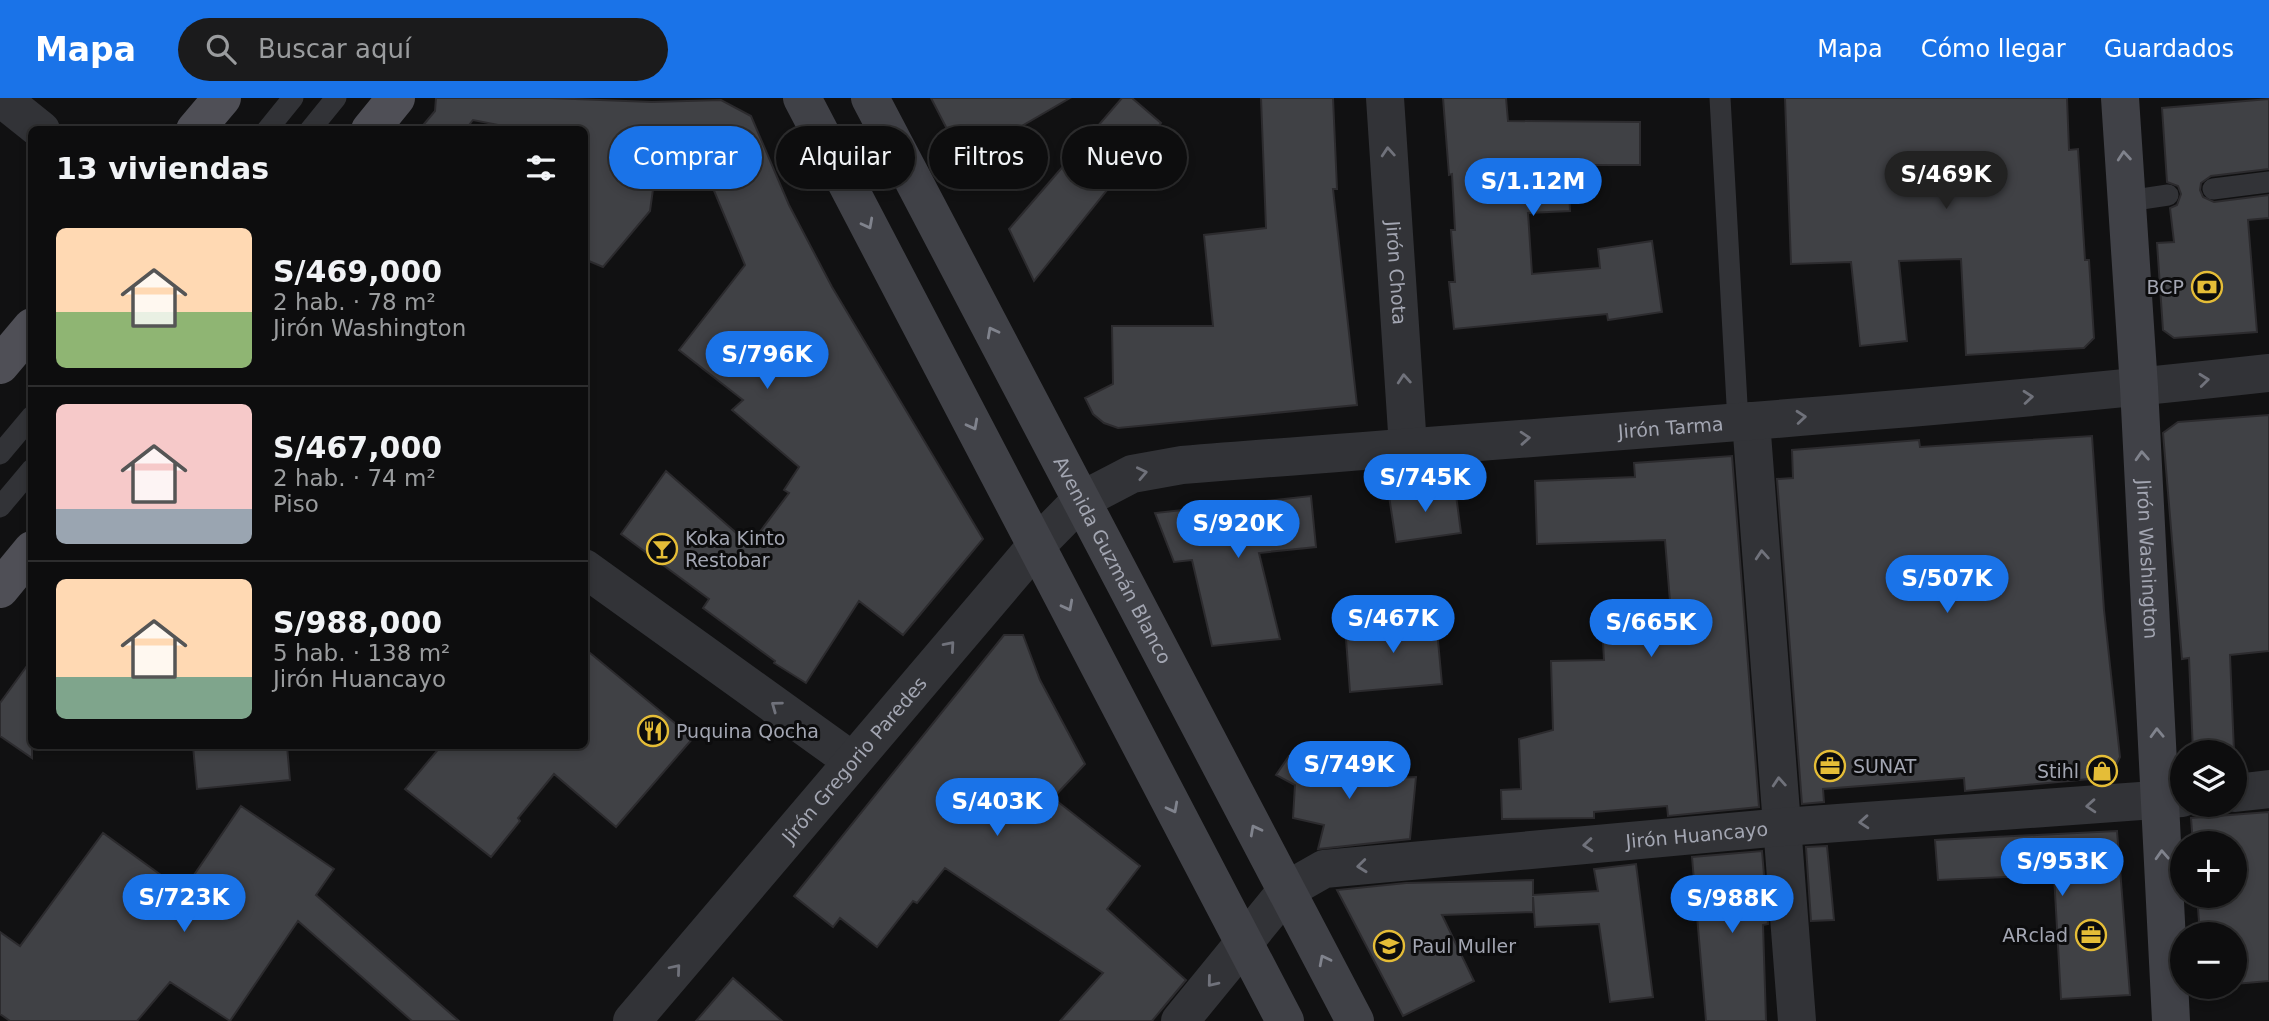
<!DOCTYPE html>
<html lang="es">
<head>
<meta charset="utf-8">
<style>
  body { margin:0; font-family:"DejaVu Sans",sans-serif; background:#1b1b1c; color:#f1f3f6; height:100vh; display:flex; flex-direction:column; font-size:26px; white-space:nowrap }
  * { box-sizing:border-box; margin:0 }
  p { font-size:23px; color:#9a9c9e }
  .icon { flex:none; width:38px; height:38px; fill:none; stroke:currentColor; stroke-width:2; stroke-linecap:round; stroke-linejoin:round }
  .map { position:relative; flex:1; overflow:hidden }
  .details { position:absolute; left:28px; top:28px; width:560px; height:623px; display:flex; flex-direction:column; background:#0d0d0e; border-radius:10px; box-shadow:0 4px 10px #0003,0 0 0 2px #2d2d2e }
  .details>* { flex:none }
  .guide { position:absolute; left:609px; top:28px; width:665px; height:63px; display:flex; gap:14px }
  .fabs { position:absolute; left:2170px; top:642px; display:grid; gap:14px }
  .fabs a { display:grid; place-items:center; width:77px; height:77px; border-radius:50%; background:#0d0d0e; box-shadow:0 4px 10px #0003,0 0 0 2px #2d2d2e; font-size:35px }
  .price { position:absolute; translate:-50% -60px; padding:0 16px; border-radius:24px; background:#1a73e8; color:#fff; font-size:23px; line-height:46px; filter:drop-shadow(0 2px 4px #0008) }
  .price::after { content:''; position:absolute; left:50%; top:42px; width:21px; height:16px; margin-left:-10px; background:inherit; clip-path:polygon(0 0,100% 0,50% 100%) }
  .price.active { background:#222; color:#fff }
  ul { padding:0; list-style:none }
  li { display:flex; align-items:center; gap:21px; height:175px; padding:0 28px }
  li+li { border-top:2px solid #2d2d2e }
  li span { display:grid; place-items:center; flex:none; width:196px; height:140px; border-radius:10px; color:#555 }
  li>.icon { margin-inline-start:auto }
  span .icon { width:84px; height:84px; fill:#fffc; stroke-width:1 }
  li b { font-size:30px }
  h2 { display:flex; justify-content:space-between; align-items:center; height:84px; padding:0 28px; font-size:30px }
  .tag { padding:0 24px; border-radius:32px; background:#0d0d0e; box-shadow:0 4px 10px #0003,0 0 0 2px #2d2d2e; font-size:24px; line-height:63px }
  .tag.active { background:#1a73e8; color:#fff }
  header { display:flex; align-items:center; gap:42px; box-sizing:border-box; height:98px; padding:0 35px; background:#1a73e8; color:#fff }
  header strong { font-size:33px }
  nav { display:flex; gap:38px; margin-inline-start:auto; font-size:24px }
  .search { width:490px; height:63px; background:#1b1b1c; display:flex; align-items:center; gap:18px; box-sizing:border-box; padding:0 24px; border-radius:38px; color:#9a9c9e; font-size:26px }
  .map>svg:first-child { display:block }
  .building { fill:#404145; stroke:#2c2b2e; stroke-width:2 }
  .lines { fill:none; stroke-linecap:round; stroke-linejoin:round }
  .lane { stroke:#323337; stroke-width:21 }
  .street { stroke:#323337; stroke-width:38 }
  .secondary { stroke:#404147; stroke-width:38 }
  .primary { stroke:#4f4f56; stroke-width:38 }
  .oneway { stroke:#70727b }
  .oneway2 { stroke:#80838d }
  .labels { text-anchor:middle; stroke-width:6; stroke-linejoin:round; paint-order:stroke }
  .street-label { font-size:19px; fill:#a3a6b2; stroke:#0c0c0d }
  .poi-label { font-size:19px; fill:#a3a6b2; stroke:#0c0c0d; text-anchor:start }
</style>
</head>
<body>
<header>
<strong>Mapa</strong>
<div class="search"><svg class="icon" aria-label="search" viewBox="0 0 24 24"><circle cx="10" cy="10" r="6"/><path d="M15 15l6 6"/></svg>Buscar aquí</div>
<nav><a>Mapa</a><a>Cómo llegar</a><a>Guardados</a></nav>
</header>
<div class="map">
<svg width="2269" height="923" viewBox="0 0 2269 923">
  <rect width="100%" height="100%" fill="#111112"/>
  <path class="building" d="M 436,0 L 549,0 L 652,4 L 721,2 L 751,18 L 789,107 L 832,189 L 983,441 L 903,537 L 859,503 L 806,585 L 774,565 L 775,563 L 703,510 L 709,501 L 621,436 L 666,373 L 750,447 L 789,395 L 784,392 L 799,369 L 732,312 L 743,302 L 679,252 L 745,167 L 710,83 L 654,84 L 650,113 L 603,169 L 584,161 L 584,32 L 524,32 L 473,22 L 465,32 L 419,32 L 435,13 Z
    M 931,0 L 1070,0 L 963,62 Z
    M 1122,0 L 1132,0 L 1161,25 L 1034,183 L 1009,131 Z
    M 1261,0 L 1333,0 L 1337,91 L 1333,91 L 1357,307 L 1118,330 L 1104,325 L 1093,316 L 1085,300 L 1113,286 L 1112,228 L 1213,228 L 1204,137 L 1266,130 Z
    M 1443,0 L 1506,0 L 1508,23 L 1640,24 L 1640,67 L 1568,67 L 1570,113 L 1528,115 L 1532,176 L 1600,170 L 1598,151 L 1652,143 L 1662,214 L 1608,222 L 1607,216 L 1454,231 L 1449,184 L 1455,184 L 1451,132 L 1455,132 L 1452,76 L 1449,77 Z
    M 1785,0 L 2067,0 L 2069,52 L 2078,51 L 2085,162 L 2089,162 L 2094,240 L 2084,250 L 1966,257 L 1961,161 L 1899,163 L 1907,243 L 1860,248 L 1851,164 L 1791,166 Z
    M 2269,1 L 2269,71 L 2211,78 L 2201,85 L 2200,92 L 2203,99 L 2214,104 L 2269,97 L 2269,120 L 2248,122 L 2257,234 L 2174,240 L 2163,232 L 2157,145 L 2174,144 L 2170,110 L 2177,107 L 2181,96 L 2178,88 L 2167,84 L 2162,10 Z
    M 2269,317 L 2269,553 L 2230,557 L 2234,654 L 2193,654 L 2189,560 L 2182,561 L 2163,335 L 2178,324 Z
    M 2092,338 L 2104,512 L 2120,659 L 2110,679 L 1965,693 L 1964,680 L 1823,691 L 1824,704 L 1802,706 L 1777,381 L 1793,380 L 1792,352 L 1919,342 L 1920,349 Z
    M 1732,358 L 1759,709 L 1668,718 L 1667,708 L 1594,714 L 1594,720 L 1502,721 L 1501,692 L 1521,691 L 1519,641 L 1553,632 L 1551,563 L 1604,562 L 1603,544 L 1673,540 L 1665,442 L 1537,446 L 1535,383 L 1635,379 L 1634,365 Z
    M 1455,389 L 1461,435 L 1396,444 L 1389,398 Z
    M 1311,398 L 1316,449 L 1259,455 L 1280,541 L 1212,548 L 1192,462 L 1174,464 L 1155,415 Z
    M 1436,521 L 1442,586 L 1350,594 L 1345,528 Z
    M 1004,537 L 1023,537 L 1040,582 L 1085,666 L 1053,700 L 1140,768 L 1107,811 L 1186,882 L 1152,923 L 1060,923 L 1103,875 L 945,770 L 917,805 L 913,803 L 877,849 L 840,820 L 833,829 L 794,798 Z
    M 584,550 L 693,640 L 616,729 L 554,676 L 518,720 L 520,723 L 491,759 L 405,691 L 441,648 L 584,648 Z
    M 32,561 L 32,660 L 0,638 L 0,605 Z
    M 193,648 L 287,648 L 290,682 L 197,691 Z
    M 1289,658 L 1359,658 L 1366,681 L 1416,679 L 1410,741 L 1318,751 L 1324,727 L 1293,720 L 1295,687 L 1276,677 Z
    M 241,708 L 334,771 L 316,797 L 459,923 L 412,923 L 298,823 L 230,923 L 170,884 L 137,923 L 10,923 L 0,916 L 0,834 L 20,848 L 103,735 L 183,793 Z
    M 2269,714 L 2269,883 L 2235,886 L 2235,836 L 2200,836 L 2197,798 L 2235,798 L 2235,746 L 2193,746 L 2191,720 Z
    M 2117,733 L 2130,897 L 2061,901 L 2054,777 L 1938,782 L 1935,742 Z
    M 1827,748 L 1834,822 L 1811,823 L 1806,749 Z
    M 1762,753 L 1768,826 L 1763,827 L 1766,923 L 1706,923 L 1692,759 Z
    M 1636,766 L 1653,899 L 1610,904 L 1599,826 L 1535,829 L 1533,799 L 1533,814 L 1442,817 L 1474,883 L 1403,918 L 1337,792 L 1406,785 L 1533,782 L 1533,797 L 1598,793 L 1594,771 Z
    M 733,880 L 782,923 L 696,923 Z"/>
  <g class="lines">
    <path class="lane" d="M 1720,0 L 1738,324
      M 267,32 L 293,0
      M 310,32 L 336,0
      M 2213,91 L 2269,84
      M 2128,103 L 2168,97
      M 0,356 L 32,318
      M 0,409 L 32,371"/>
    <g class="street">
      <path d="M 1,0 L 41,32"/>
      <path id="s1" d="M 1385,0 L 1408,349"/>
      <path d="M 1751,323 L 1797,923"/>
      <path d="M 584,470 L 851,662"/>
      <path d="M 2235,695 L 2269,691"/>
      <path id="s2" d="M 632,923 L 1036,448 L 1080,403 L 1132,376 L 1182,367 C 1544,338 1908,315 2269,275"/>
      <path id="s3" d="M 1180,923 L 1287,792 L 1324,771 L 1783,729 L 2182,700"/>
    </g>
    <g class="secondary">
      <path d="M 802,0 L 1285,923"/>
      <path id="s4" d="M 870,0 L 1355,923"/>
      <path id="s5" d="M 2120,0 L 2139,289 L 2171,923"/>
    </g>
    <path class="primary" d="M 195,32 L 222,0
      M 370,32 L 396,0
      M 0,267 L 32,229
      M 0,491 L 32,452"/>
  </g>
  <defs><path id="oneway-chevron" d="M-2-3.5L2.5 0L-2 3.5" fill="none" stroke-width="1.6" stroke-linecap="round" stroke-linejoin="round" transform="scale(1.75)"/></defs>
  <g class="oneway">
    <use href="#oneway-chevron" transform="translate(1388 54) rotate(-94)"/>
    <use href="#oneway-chevron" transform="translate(1404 281) rotate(-94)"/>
    <use href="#oneway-chevron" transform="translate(2204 282) rotate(-6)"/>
    <use href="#oneway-chevron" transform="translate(2028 299) rotate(-5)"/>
    <use href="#oneway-chevron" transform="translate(1801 319) rotate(-5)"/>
    <use href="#oneway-chevron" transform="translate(1525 340) rotate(-4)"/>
    <use href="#oneway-chevron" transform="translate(1142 375) rotate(-12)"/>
    <use href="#oneway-chevron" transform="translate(1762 457) rotate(-94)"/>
    <use href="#oneway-chevron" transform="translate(950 548) rotate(-49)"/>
    <use href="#oneway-chevron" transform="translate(776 608) rotate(-144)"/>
    <use href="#oneway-chevron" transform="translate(1779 684) rotate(-94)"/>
    <use href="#oneway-chevron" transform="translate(2091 708) rotate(176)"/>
    <use href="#oneway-chevron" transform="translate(1864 724) rotate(176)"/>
    <use href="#oneway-chevron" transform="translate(1588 747) rotate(175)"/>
    <use href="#oneway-chevron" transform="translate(1362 768) rotate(174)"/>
    <use href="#oneway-chevron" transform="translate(676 871) rotate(-50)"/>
    <use href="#oneway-chevron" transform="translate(1212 884) rotate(129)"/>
  </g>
  <g class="oneway2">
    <use href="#oneway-chevron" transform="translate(2124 58) rotate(-95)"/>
    <use href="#oneway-chevron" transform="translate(868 126) rotate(62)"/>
    <use href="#oneway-chevron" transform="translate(992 234) rotate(-118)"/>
    <use href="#oneway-chevron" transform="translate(973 327) rotate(62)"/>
    <use href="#oneway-chevron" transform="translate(2142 358) rotate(-93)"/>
    <use href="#oneway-chevron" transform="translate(1068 508) rotate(62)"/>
    <use href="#oneway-chevron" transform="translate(2157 635) rotate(-92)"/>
    <use href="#oneway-chevron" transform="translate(1173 710) rotate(62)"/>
    <use href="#oneway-chevron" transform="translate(1255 732) rotate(-118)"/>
    <use href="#oneway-chevron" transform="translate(2162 757) rotate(-93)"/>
    <use href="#oneway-chevron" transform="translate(1324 862) rotate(-117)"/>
  </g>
  <defs>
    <g id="bank-ring" transform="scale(1.575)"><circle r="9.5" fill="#0c0c0d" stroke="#e5bd37" stroke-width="1.5"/><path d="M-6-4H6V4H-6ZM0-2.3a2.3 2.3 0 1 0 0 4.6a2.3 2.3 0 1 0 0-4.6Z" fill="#e5bd37"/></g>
    <g id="bar-ring" transform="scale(1.575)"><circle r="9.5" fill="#0c0c0d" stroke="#e5bd37" stroke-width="1.5"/><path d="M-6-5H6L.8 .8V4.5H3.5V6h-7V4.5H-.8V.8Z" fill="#e5bd37"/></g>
    <g id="restaurant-ring" transform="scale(1.575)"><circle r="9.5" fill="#0c0c0d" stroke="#e5bd37" stroke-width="1.5"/><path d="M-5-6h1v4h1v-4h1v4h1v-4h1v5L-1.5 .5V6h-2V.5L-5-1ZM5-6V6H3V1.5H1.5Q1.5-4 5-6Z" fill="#e5bd37"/></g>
    <g id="office-ring" transform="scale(1.575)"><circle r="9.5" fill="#0c0c0d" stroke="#e5bd37" stroke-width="1.5"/><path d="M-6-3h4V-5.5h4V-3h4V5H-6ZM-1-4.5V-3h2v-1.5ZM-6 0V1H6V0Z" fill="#e5bd37"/></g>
    <g id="shop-ring" transform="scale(1.575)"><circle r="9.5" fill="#0c0c0d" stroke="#e5bd37" stroke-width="1.5"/><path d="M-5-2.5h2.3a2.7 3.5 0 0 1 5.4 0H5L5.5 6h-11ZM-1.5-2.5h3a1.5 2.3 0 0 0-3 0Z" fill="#e5bd37"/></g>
    <g id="school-ring" transform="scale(1.575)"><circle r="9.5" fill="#0c0c0d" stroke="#e5bd37" stroke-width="1.5"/><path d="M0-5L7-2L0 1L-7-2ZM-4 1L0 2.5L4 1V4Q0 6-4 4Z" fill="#e5bd37"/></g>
  </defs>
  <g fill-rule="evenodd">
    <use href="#bank-ring" x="2207" y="189"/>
    <use href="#bar-ring" x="662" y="451"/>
    <use href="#restaurant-ring" x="653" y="633"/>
    <use href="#office-ring" x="1830" y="668"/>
    <use href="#shop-ring" x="2102" y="673"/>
    <use href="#office-ring" x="2091" y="837"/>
    <use href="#school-ring" x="1389" y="848"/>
  </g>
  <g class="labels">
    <g class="street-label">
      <text dy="7" stroke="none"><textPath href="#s1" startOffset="175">Jirón Chota</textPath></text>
      <text dy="7" stroke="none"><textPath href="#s2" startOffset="1286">Jirón Tarma</textPath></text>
      <text dy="7" stroke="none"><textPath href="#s5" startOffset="462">Jirón Washington</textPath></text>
      <text dy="7" stroke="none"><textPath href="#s4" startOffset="522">Avenida Guzmán Blanco</textPath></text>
      <text dy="7" stroke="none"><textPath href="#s2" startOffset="343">Jirón Gregorio Paredes</textPath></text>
      <text dy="7" stroke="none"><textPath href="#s3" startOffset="586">Jirón Huancayo</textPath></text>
    </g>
    <g class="poi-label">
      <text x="2184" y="196" text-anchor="end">BCP</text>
      <text x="685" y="447">Koka Kinto<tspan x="685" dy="22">Restobar</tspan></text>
      <text x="676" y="640">Puquina Qocha</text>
      <text x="1853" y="675">SUNAT</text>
      <text x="2079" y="680" text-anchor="end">Stihl</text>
      <text x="2068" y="844" text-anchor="end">ARclad</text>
      <text x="1412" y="855">Paul Muller</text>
    </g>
  </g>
</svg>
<div class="fabs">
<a><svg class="icon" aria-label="layers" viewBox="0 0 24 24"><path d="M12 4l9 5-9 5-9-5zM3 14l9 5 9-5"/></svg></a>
<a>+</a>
<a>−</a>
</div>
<b class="price active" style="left:1946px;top:113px">S/469K</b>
<b class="price" style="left:1533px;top:120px">S/1.12M</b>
<b class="price" style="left:767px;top:293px">S/796K</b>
<b class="price" style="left:1425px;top:416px">S/745K</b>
<b class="price" style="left:1238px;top:462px">S/920K</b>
<b class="price" style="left:1947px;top:517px">S/507K</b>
<b class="price" style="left:1393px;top:557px">S/467K</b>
<b class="price" style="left:1651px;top:561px">S/665K</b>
<b class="price" style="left:1349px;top:703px">S/749K</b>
<b class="price" style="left:997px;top:740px">S/403K</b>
<b class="price" style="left:2062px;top:800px">S/953K</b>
<b class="price" style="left:184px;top:836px">S/723K</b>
<b class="price" style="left:1732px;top:837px">S/988K</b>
<div class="guide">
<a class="tag active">Comprar</a>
<a class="tag">Alquilar</a>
<a class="tag">Filtros</a>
<a class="tag">Nuevo</a>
</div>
<section class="details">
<h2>13 viviendas<svg class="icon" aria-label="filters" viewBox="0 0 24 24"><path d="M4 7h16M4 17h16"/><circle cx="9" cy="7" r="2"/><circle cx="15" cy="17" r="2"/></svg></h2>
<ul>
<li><span style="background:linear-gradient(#ffd9b3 60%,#8fb573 0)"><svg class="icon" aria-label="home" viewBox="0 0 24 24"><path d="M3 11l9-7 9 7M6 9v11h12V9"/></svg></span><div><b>S/469,000</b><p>2 hab. · 78 m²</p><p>Jirón Washington</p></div></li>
<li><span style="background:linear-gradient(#f6c9c9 75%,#9aa5b1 0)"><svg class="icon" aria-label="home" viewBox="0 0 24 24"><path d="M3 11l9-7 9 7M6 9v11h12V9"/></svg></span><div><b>S/467,000</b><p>2 hab. · 74 m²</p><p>Piso</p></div></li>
<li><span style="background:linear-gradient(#ffd9b3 70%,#7fa58c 0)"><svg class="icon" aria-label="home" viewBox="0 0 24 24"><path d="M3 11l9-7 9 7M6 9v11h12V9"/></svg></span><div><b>S/988,000</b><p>5 hab. · 138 m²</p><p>Jirón Huancayo</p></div></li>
</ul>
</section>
</div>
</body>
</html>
